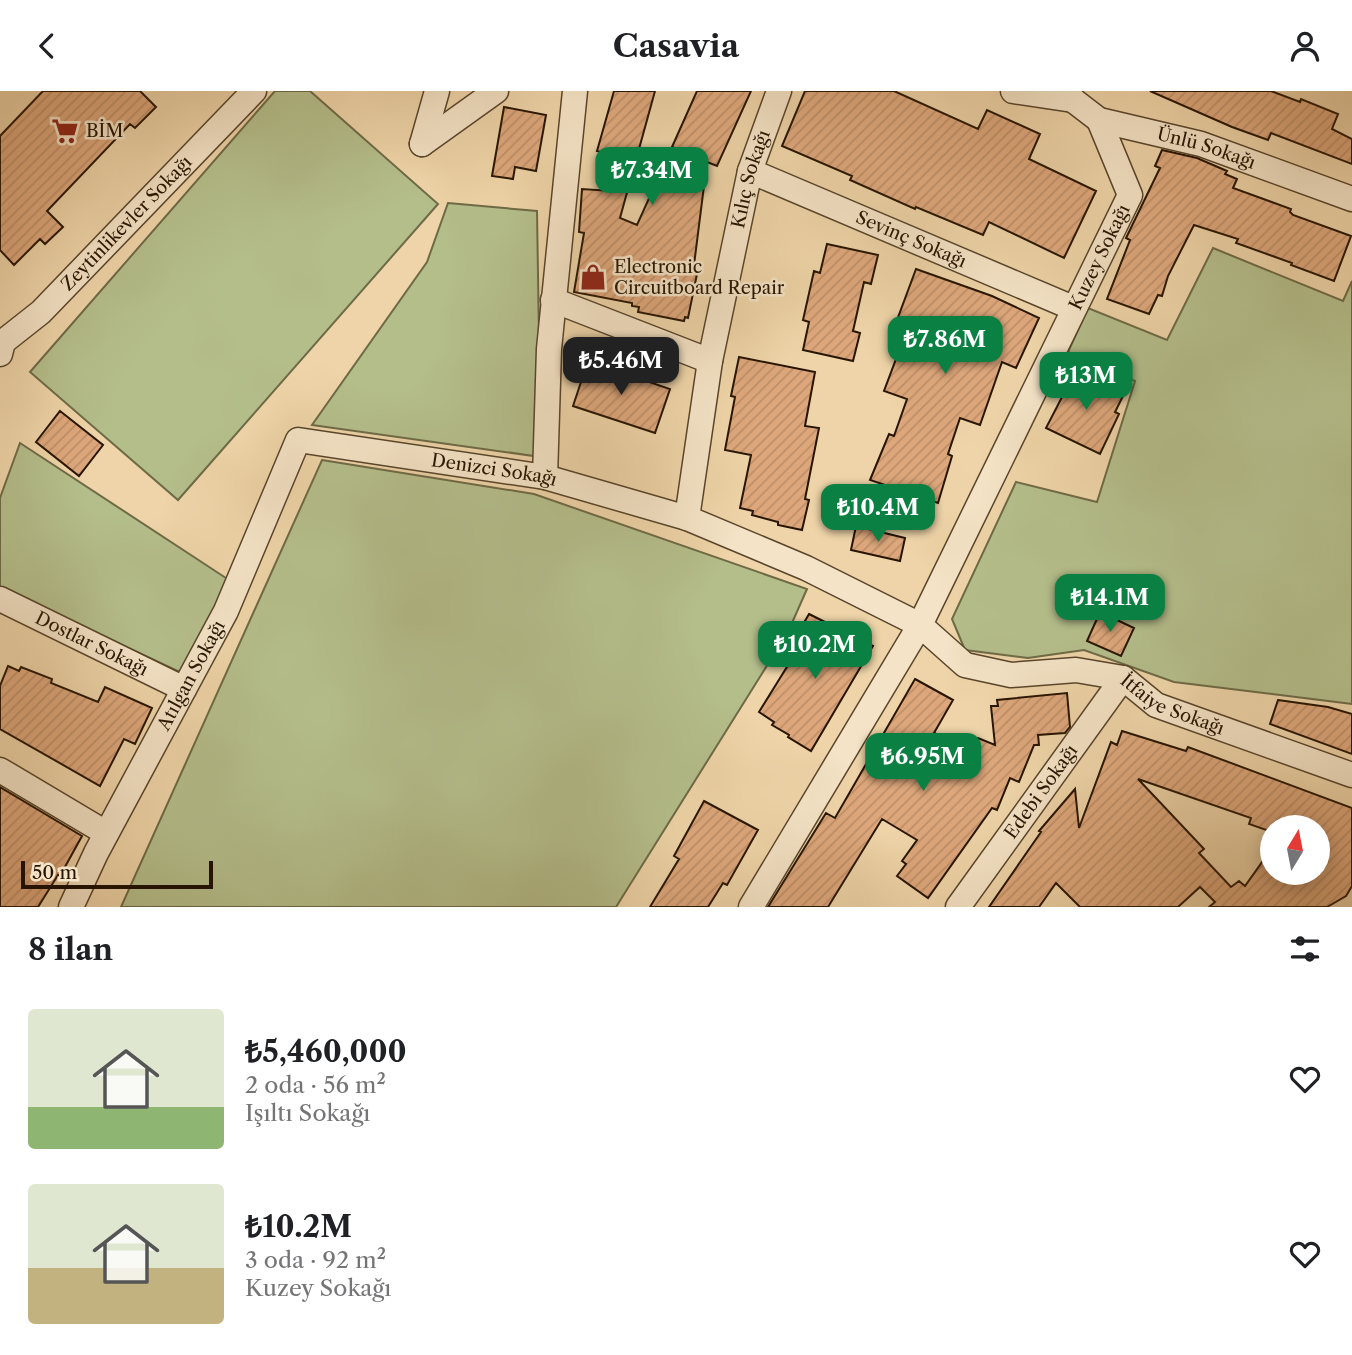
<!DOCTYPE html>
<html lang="tr">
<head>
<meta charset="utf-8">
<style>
  body { margin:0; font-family:"Libre Caslon Text",serif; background:#f2f2f2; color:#202124; height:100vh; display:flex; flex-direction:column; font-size:26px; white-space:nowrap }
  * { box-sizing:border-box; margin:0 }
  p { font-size:23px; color:#757577 }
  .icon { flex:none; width:38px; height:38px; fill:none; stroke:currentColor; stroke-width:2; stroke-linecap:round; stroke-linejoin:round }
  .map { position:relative; height:816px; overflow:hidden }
  .side { display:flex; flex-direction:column; background:#fff; flex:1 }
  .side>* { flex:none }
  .needle { width:46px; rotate:10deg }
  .controls { position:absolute; left:1260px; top:724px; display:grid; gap:14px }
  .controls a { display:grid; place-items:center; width:70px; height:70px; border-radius:50%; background:#fff; box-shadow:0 4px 18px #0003; font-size:35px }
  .scale { position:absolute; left:21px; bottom:18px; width:192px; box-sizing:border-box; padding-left:7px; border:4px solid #271501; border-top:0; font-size:19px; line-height:24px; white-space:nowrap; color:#271501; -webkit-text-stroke:5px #f4e3c6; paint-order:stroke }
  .price { position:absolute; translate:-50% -60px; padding:0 16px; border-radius:14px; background:#0b8043; color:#fff; font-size:23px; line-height:46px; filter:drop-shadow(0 2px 4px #0008) }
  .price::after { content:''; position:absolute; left:50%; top:42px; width:21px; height:16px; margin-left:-10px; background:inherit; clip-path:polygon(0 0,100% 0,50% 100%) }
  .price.selected { background:#222; color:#fff }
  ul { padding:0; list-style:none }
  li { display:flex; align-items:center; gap:21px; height:175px; padding:0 28px }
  li span { display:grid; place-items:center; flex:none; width:196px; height:140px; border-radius:7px; color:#555 }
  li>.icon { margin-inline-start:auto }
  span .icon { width:84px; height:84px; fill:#fffc; stroke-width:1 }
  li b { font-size:30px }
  h2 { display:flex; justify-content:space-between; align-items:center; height:84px; padding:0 28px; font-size:30px }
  header { display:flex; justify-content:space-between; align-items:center; height:91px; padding:0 28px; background:#fff; font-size:32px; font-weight:800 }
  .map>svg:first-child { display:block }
  .green { fill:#b4be8b; stroke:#6e6a46; stroke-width:2 }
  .building { fill:url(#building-hatch); stroke:#271501; stroke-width:2; fill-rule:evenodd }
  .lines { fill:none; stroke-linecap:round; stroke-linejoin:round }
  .street-casing { stroke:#59452b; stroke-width:27 }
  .street { stroke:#f4e3c6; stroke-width:24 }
  .labels { text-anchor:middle; stroke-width:5; stroke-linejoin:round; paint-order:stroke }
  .poi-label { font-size:18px; fill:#271501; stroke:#f4e3c6; text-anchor:start }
  .street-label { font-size:18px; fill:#271501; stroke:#f4e3c6 }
</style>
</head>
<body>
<header><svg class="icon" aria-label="back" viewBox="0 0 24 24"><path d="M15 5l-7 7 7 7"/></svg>Casavia<svg class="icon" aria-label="person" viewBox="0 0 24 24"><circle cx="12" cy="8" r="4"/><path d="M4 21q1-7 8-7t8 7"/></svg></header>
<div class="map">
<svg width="1352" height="816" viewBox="0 0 1352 816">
  <defs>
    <pattern id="building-hatch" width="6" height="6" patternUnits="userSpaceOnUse" patternTransform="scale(1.75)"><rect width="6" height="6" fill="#dda77b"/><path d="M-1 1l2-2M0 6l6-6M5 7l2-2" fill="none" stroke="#be8f69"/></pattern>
  </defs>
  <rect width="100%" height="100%" fill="#eed4a8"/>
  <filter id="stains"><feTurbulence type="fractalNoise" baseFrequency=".00286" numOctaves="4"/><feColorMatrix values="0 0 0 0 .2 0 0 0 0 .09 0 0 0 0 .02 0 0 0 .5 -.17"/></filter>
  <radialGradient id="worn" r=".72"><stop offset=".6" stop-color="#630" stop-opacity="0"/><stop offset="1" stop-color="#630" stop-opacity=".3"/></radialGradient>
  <path class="green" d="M 275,0 L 310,0 L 438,113 L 178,409 L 30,281 Z
    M 448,112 L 537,120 L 539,247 L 534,365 L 312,334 L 427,171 Z
    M 1213,157 L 1343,210 L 1352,190 L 1352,613 L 1174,591 L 1084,559 L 1028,567 L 965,559 L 952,528 L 1016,391 L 1097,411 L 1135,290 L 1068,261 L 1088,217 L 1167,249 Z
    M 20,352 L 229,489 L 184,583 L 0,497 L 0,407 Z
    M 322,369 L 534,403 L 807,498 L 788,541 L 616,816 L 121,816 Z"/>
  <path class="building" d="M 43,0 L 140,0 L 156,16 L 135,37 L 130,33 L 47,120 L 63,136 L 45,153 L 40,148 L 14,174 L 0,159 L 0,45 Z
    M 614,0 L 655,0 L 620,127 L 637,134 L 655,94 L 676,97 L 680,59 L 672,56 L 697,0 L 751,0 L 717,75 L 707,71 L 693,182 L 697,183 L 688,227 L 685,226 L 684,230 L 638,221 L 639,216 L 632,215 L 632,212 L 574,201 L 584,142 L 579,141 L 582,98 L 611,100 L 613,64 L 597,60 Z
    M 805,0 L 894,0 L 978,38 L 987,19 L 1040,43 L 1029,68 L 1096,100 L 1064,167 L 989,131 L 983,144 L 916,116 L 915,118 L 850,89 L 852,85 L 782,55 Z
    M 1150,0 L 1271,0 L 1300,11 L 1301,8 L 1338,23 L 1332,38 L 1352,48 L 1352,73 L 1271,42 L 1268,49 L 1232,36 Z
    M 504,16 L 546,24 L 536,80 L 515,76 L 513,88 L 492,85 Z
    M 1162,59 L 1197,67 L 1227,80 L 1225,83 L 1237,88 L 1233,97 L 1291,118 L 1290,121 L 1293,124 L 1351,145 L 1334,190 L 1291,174 L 1292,172 L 1236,152 L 1238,148 L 1194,134 L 1168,185 L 1162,205 L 1158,204 L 1149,223 L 1107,208 L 1130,149 L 1126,147 L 1160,77 L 1155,75 Z
    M 827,153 L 878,164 L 871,193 L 864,191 L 853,240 L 860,242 L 853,270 L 803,259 L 809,231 L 803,229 L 814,180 L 820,182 Z
    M 916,178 L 992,205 L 1039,227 L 1016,277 L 1002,271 L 980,334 L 960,327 L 948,363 L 952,365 L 938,412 L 870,389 L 889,343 L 894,345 L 907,308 L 884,300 L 905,244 L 893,240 Z
    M 739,266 L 815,281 L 805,335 L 819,337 L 805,408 L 809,409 L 802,439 L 778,434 L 778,431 L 752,424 L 753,420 L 740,417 L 751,364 L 725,359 L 735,306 L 731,305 Z
    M 588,270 L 670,298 L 655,342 L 573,315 Z
    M 1077,277 L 1108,291 L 1105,297 L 1123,305 L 1115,321 L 1119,323 L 1100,363 L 1046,337 Z
    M 60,320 L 103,354 L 79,385 L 36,351 Z
    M 856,435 L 905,447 L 900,470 L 851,459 Z
    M 1100,521 L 1134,537 L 1121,565 L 1087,550 Z
    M 809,523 L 873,555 L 811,660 L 788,646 L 789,644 L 772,634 L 774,631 L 759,621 L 798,558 L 791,554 Z
    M 8,575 L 19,580 L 21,576 L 52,588 L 51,592 L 98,611 L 105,596 L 152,617 L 135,653 L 124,648 L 100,695 L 0,638 L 0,595 Z
    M 915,588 L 953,609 L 934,642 L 973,658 L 978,647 L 995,654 L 991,615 L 998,615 L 997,609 L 1067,602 L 1070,636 L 1065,642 L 1038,644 L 1039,654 L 1034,654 L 1019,691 L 1010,687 L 997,719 L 992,717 L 928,807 L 897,785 L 906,773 L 902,770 L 917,749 L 882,728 L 828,816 L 768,816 L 826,722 L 835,727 Z
    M 1278,609 L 1328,616 L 1352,623 L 1352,663 L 1270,633 Z
    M 1122,640 L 1186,660 L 1188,656 L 1352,717 L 1352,795 L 1346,805 L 1327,816 L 1209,816 L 1215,811 L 1200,796 L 1178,816 L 1080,816 L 1056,792 L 1039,816 L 989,816 L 1041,741 L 1039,740 L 1075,698 L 1079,737 L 1111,651 L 1117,654 ZM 1138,688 L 1251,727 L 1249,733 L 1272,741 L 1272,737 L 1318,737 L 1318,782 L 1272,782 L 1272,757 L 1245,795 L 1239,790 L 1231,796 L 1199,762 L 1204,758 Z
    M 0,696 L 82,745 L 60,785 L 58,784 L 38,816 L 0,816 Z
    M 704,710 L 758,739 L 727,794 L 723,792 L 708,816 L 650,816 L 679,768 L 674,765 Z"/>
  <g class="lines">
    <g class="street-casing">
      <g id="street">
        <path d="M 1013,0 L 1073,9"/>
        <path id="s1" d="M 1068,0 L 1073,9 L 1099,29 L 1201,53 L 1352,108"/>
        <path d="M 422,53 L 496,0"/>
        <path d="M 422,53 L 437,0"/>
        <path id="s2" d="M 750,80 L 1073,217"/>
        <path d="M 553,209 L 710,270"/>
        <path id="s3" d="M 0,263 L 3,251 L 41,221 L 254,0"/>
        <path d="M 545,386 L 549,258 L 575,0"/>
        <path id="s4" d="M 687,427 L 710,270 L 750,80 L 779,0"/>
        <path id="s5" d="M 0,508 L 184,598"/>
        <path d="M 0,679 L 106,742"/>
        <path id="s6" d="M 71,816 L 96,762 L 226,520 L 298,349 L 545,386 L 687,427 L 806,477 L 920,534 L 965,574 L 1011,584 L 1076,579 L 1123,587 L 1156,614 L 1352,684"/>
        <path id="s7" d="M 751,816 L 920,534 L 1130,104 L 1099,29"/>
        <path id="s8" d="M 958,816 L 1123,587"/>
      </g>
    </g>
    <use href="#street" class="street"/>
  </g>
  <defs>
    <g id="supermarket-bare" transform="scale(2.1)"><path d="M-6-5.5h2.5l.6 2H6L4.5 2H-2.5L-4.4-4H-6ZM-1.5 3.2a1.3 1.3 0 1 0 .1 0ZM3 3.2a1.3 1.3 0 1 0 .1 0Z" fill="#8f2418" stroke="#f4e3c6" stroke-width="2.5" paint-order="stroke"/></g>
    <g id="shop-bare" transform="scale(2.1)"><path d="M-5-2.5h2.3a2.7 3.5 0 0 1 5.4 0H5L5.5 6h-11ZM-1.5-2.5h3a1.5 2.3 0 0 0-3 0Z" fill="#8f2418" stroke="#f4e3c6" stroke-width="2.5" paint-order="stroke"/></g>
  </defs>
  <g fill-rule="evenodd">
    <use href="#supermarket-bare" x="65" y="40"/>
    <use href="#shop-bare" x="593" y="186"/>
  </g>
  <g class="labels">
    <g class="poi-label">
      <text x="86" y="46">BİM</text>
      <text x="614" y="182">Electronic<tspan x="614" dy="21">Circuitboard Repair</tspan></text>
    </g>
    <g class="street-label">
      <text dy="6" stroke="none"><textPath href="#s1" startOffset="154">Ünlü Sokağı</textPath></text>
      <text dy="6" stroke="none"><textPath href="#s4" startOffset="345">Kılıç Sokağı</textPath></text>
      <text dy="6" stroke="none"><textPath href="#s3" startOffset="184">Zeytinlikevler Sokağı</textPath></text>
      <text dy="6" stroke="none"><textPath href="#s2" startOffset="175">Sevinç Sokağı</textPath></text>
      <text dy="6" stroke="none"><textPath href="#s7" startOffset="738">Kuzey Sokağı</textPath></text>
      <text dy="6" stroke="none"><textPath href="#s6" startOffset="718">Denizci Sokağı</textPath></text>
      <text dy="6" stroke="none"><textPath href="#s5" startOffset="102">Dostlar Sokağı</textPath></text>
      <text dy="6" stroke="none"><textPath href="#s6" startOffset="261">Atılgan Sokağı</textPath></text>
      <text dy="6" stroke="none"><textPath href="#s6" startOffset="1451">İtfaiye Sokağı</textPath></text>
      <text dy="6" stroke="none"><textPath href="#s8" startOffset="142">Edebi Sokağı</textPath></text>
    </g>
  </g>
  <rect width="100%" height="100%" filter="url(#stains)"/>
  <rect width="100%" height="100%" fill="url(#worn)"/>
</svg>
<div class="controls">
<a><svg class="needle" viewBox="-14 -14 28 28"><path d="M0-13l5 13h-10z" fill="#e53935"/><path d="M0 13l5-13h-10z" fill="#757577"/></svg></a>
</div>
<div class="scale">50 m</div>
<b class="price" style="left:652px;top:116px">₺7.34M</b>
<b class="price" style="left:945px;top:285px">₺7.86M</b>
<b class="price selected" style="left:621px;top:306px">₺5.46M</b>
<b class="price" style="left:1086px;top:321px">₺13M</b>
<b class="price" style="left:878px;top:453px">₺10.4M</b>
<b class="price" style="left:1110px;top:543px">₺14.1M</b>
<b class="price" style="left:815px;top:590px">₺10.2M</b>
<b class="price" style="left:923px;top:702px">₺6.95M</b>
</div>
<section class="side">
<h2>8 ilan<svg class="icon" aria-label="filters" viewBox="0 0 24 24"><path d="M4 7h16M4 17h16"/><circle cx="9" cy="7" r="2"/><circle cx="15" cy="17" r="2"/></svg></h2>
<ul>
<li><span style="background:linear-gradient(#dfe7d0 70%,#8fb573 0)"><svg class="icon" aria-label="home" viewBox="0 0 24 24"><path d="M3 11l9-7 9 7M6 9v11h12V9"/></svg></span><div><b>₺5,460,000</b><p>2 oda · 56 m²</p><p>Işıltı Sokağı</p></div><svg class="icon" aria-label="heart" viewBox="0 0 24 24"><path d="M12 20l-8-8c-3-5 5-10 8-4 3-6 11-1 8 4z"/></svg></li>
<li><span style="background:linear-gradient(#dfe7d0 60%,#c2b280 0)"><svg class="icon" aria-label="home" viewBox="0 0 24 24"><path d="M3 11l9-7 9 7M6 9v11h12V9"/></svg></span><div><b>₺10.2M</b><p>3 oda · 92 m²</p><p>Kuzey Sokağı</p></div><svg class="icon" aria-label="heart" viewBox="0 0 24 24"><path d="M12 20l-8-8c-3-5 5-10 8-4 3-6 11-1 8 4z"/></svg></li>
</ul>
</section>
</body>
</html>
